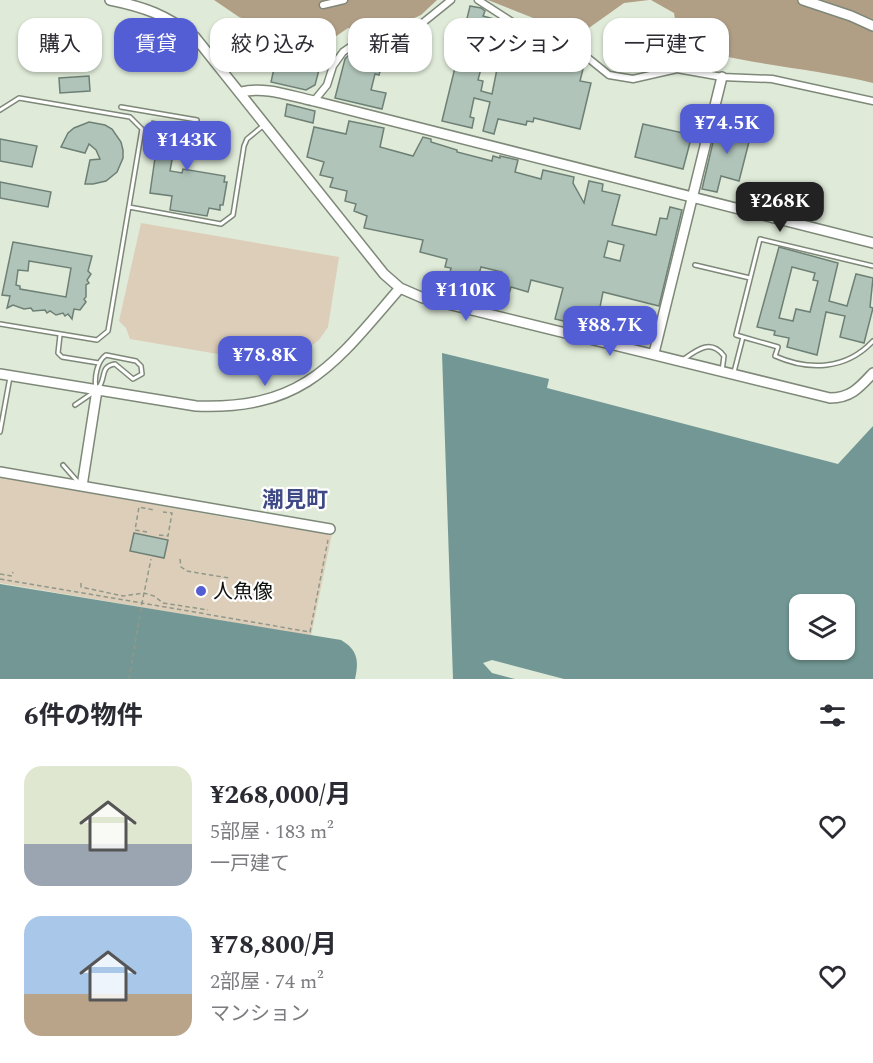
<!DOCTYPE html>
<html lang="ja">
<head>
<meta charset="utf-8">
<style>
  body { margin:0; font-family:Spectral,"Noto Sans JP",serif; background:#f2f2f3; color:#2b2b33; height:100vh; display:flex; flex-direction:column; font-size:22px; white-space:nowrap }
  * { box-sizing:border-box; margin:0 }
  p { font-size:20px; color:#7c7c81 }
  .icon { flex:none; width:33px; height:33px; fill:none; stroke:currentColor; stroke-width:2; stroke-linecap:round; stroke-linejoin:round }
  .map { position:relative; height:679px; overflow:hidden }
  .panel { display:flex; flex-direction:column; background:#fff; flex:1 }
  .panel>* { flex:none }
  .banner { position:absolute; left:18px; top:18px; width:837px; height:54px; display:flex; gap:12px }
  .buttons { position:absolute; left:789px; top:594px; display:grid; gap:12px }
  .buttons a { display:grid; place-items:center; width:66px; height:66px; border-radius:12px; background:#fff; box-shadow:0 2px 4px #0004; font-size:30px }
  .price { position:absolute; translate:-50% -51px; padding:0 14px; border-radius:12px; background:#535ed4; color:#fff; font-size:20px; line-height:39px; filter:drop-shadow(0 2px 3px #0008) }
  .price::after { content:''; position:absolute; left:50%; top:36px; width:18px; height:14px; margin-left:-9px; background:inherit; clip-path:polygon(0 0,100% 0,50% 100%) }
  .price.current { background:#222; color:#fff }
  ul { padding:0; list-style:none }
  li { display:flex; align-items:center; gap:18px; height:150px; padding:0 24px }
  li span { display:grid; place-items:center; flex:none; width:168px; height:120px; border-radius:18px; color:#555 }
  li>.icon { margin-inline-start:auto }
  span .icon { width:72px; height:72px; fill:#fffc; stroke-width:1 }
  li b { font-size:26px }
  h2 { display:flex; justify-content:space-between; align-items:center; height:72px; padding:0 24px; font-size:26px }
  .chip { padding:0 21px; border-radius:18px; background:#fff; box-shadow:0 2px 4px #0004; font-size:21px; line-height:54px }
  .chip.current { background:#535ed4; color:#fff }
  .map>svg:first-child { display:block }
  .green { fill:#ddceb9 }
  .forest { fill:#b09e85 }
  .water { fill:#729794; fill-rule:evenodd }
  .pier { fill:#dfead8 }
  .building { fill:#b0c4b9; stroke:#6e8076; stroke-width:1.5; fill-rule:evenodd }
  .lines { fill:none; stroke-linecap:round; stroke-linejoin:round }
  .lane-casing { stroke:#7e8878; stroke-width:6 }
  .street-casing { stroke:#7e8878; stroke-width:9 }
  .secondary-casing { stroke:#7e8878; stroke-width:12 }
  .path { stroke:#90988a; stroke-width:1.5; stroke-dasharray:4.5 3; stroke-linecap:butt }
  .lane { stroke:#fff; stroke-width:3 }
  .street { stroke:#fff; stroke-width:6 }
  .secondary { stroke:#fff; stroke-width:9 }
  .poi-dot { fill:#535ed4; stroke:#fff; stroke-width:2 }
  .labels { text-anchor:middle; stroke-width:4.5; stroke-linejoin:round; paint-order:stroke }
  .poi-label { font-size:20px; fill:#0f120c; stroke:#fff; text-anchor:start }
  .quarter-label { font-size:22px; font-weight:bold; fill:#3f4985; stroke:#fff }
</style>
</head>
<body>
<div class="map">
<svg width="873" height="679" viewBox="0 0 873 679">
  <rect width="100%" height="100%" fill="#dfead8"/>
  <path class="green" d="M 141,223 L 339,257 L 328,327 L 319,340 L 295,358 L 276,364 L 130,339 L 126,328 L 119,321 Z
    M 0,477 L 240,520 L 332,534 L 311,636 L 0,583 Z"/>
  <path class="forest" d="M 214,0 L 437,0 L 421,15 L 379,34 L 348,28 L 326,43 L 292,47 L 272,29 L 239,17 Z
    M 488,0 L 649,0 L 624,3 L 586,30 L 571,33 Z
    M 651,0 L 873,0 L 873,83 C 809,67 742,65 679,44 L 674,13 Z"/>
  <path class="water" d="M 442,353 L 549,379 L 547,388 L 838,464 L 873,426 L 873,679 L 453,679 ZM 800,604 L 844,604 L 844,650 L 800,650 Z
    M 0,584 L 341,640 C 358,650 359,661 355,679 L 0,679 Z"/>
  <path class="pier" d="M 492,660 L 564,679 L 515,679 L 492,673 L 483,663 Z"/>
  <path class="building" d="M 470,6 L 481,8 L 485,11 L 483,16 L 494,19 L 492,26 L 519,33 L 516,44 L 551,52 L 549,59 L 584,65 L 580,81 L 591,83 L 580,129 L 534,118 L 533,122 L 527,121 L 526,125 L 498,119 L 494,134 L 483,131 L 490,102 L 474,98 L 470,117 L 474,118 L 472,128 L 442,121 ZM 482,65 L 497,69 L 492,94 L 481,91 L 483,81 L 478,80 Z
    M 358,48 L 399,56 L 395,71 L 381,68 L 379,75 L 375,74 L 371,90 L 386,93 L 382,109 L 335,98 L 345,59 L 352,52 L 357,54 Z
    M 291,59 L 320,66 L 315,85 L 306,90 L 271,82 L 275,64 Z
    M 89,76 L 90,91 L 60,93 L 59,78 Z
    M 287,104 L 315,111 L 313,123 L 285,116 Z
    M 152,121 L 203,130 L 202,134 L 219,136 L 223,134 L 228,134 L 226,147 L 171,141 L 169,153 L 173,154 L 170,171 L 182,173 L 183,169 L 225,176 L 224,182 L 227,182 L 223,205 L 220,205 L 220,210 L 209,208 L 207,216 L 170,210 L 172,196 L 150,193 L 156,151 L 162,152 L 164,139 L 149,137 Z
    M 349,121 L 384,128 L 380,147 L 413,156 L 423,137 L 431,139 L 431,142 L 457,150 L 457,152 L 492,161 L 493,156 L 500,158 L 500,156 L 518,160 L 515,172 L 541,179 L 543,170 L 574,177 L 573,183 L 584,203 L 589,181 L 603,184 L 602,191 L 620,195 L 612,225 L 656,235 L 660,218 L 667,219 L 670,207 L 682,210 L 659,306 L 603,292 L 600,307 L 631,315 L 626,336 L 555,319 L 563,288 L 531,280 L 528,292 L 511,287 L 509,294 L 502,293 L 504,286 L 499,284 L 502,272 L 481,267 L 475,288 L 448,281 L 451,268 L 445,267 L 447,259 L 420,252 L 423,240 L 364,228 L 367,216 L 354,211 L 356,204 L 345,201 L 347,191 L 330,187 L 333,178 L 320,175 L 324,162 L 307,157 L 314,127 L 346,134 ZM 608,241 L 624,245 L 620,261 L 604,257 Z
    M 718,121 L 752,130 L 739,181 L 721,176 L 717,192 L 702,189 Z
    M 89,122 L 105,125 L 112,129 L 121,142 L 123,150 L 123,158 L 117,172 L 106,181 L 93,184 L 85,184 L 90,160 L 100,159 L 96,150 L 89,144 L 85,153 L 61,147 L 68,133 L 74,128 Z
    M 643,124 L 692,135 L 683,169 L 635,157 Z
    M 0,139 L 37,146 L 32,167 L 0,161 Z
    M 0,182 L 51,192 L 48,207 L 0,198 Z
    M 13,242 L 92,256 L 88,271 L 91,274 L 87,280 L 89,283 L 86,285 L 86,297 L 84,299 L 86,302 L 80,310 L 74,309 L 72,319 L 68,314 L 65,316 L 63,313 L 56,315 L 50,311 L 47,313 L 45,310 L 33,311 L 31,308 L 24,309 L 13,305 L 7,308 L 10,296 L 2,295 ZM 29,261 L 71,268 L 66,297 L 20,289 L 20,286 L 16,285 L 18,270 L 28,271 Z
    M 779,247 L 838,263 L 829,301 L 847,306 L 856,274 L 873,278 L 870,307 L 873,308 L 864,343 L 840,337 L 845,316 L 826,312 L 817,355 L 787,347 L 789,338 L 774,335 L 775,331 L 757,327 ZM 792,267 L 815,273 L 813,280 L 818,281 L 810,312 L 796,309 L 793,321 L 779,318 Z
    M 134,533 L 168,540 L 164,558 L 130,551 Z"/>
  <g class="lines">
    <g class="lane-casing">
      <path id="lane" d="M 121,107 L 197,120
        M 0,110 L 19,98 L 130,117 L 142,129 L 108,331 L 97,340 L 0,324
        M 129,207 L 221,224 L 233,215 L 244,146 L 247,139 L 264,125
        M 695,265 L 750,278
        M 873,266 L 760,239 L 736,335 L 778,347 L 775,356 C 809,371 846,370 873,341
        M 60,335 L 58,353 L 62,357 L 99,363
        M 684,359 C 698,349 711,339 724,356 L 722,371
        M 734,372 L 743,337
        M 96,388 C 94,378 97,361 106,355 L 136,361 L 141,366 L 142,374 L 133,379 L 115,364 C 100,366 106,378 99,387
        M 75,405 L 94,392
        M 0,432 L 10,377
        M 63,465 L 78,482"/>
    </g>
    <g class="street-casing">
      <path id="street" d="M 478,0 L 540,40 L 574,51 L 588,58 L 609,75 L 633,79 L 677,69 L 722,77 L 772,79 L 873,101
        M 323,5 L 344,0
        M 314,101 L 327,85 L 333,66 L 343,52 L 356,43 L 386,45 L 399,42 L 451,0"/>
    </g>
    <g class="secondary-casing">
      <path id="secondary" d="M 110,0 C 145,7 166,15 195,37 L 384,274 L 400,288 L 423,298 L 830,398 C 851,398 860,387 873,373
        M 803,0 L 851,16 L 873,26
        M 241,92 C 265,86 290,96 314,101 L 873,243
        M 654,353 L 722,77
        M 0,374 L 196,406 C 305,410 335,363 400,288
        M 0,472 L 330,529
        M 82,486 L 97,390"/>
    </g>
    <path class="path" d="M 147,532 L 135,530 L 139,507 L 154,510
      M 159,535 L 168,536 L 172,513 L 163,512
      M 180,559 L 181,567 L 187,571 L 229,578
      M 0,574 L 12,576 L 13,572
      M 0,579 L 142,603 L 151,559
      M 81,583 L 81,587 L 123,596 L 144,593 L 154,596 L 163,603 L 208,610
      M 129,679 L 142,603 L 310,632 L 328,540"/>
    <use href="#lane" class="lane"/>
    <use href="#street" class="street"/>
    <use href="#secondary" class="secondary"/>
  </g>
  <circle class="poi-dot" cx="201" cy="591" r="6"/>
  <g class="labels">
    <g class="poi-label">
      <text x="213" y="598">人魚像</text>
    </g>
    <g class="quarter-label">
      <text x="295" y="507">潮見町</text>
    </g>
  </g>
</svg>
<div class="buttons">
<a><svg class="icon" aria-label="layers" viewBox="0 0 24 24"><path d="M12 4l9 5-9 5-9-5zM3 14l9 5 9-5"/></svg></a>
</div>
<b class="price" style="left:727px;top:155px">¥74.5K</b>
<b class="price" style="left:187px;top:172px">¥143K</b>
<b class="price current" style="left:780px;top:233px">¥268K</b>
<b class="price" style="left:466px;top:322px">¥110K</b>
<b class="price" style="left:610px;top:357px">¥88.7K</b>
<b class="price" style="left:265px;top:387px">¥78.8K</b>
<div class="banner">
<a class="chip">購入</a>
<a class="chip current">賃貸</a>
<a class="chip">絞り込み</a>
<a class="chip">新着</a>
<a class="chip">マンション</a>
<a class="chip">一戸建て</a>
</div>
</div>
<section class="panel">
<h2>6件の物件<svg class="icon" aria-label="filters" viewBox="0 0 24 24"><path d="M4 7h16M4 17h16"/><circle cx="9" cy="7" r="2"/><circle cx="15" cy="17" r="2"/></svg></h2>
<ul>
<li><span style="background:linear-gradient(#dfe7d0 65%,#9aa5b1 0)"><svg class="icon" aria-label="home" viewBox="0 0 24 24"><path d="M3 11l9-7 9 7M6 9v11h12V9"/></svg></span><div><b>¥268,000/月</b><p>5部屋 · 183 m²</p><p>一戸建て</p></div><svg class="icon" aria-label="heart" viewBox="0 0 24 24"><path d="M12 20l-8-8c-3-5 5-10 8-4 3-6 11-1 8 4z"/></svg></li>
<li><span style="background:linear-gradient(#a9c7e8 65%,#b9a48a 0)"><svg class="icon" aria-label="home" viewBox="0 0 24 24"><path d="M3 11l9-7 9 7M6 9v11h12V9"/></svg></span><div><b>¥78,800/月</b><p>2部屋 · 74 m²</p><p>マンション</p></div><svg class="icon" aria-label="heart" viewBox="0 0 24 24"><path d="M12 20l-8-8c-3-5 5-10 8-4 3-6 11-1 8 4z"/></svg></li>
</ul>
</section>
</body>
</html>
